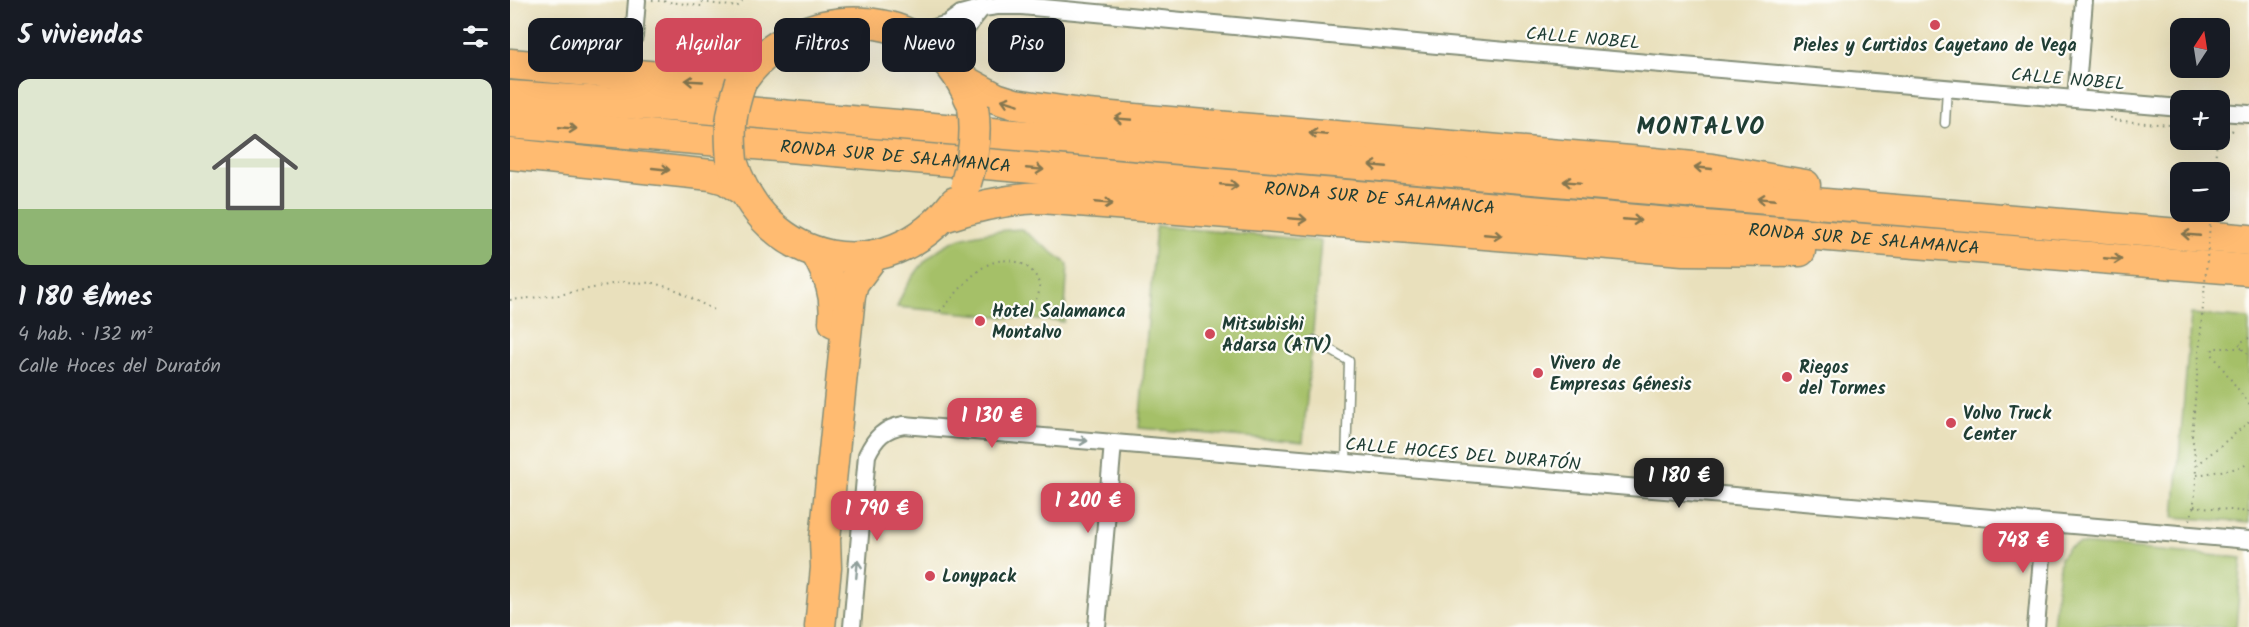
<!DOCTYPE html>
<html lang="es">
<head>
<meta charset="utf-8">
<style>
  body { margin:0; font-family:Kalam,sans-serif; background:#242831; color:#f1f3f6; height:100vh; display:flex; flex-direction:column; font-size:22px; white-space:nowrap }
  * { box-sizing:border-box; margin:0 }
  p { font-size:20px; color:#9ea1a6 }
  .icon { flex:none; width:33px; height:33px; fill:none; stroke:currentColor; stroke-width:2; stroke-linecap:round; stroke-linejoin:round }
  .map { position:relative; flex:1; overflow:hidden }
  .panel { display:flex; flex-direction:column; background:#171b24; width:510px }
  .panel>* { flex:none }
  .banner { position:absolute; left:18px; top:18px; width:570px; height:54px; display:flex; gap:12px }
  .needle { width:39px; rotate:12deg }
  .controls { position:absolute; left:1660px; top:18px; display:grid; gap:12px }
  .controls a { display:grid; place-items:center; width:60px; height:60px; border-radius:12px; background:#171b24; box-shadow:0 6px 24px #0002; font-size:30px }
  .price { position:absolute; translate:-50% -51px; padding:0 14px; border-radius:12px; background:#d1495b; color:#fff; font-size:20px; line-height:39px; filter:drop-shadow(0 2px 3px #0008) }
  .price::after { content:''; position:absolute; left:50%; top:36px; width:18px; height:14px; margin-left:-9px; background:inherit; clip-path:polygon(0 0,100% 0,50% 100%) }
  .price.selected { background:#222; color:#fff }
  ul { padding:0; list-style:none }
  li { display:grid; align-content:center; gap:12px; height:318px; padding:0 18px }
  li span { display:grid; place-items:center; height:186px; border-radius:12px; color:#555 }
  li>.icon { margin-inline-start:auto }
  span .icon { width:108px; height:108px; fill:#fffc; stroke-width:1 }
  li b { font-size:26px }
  h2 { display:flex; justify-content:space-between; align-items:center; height:72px; padding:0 18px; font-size:26px }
  .pill { padding:0 21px; border-radius:12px; background:#171b24; box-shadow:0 6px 24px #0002; font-size:21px; line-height:54px }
  .pill.selected { background:#d1495b; color:#fff }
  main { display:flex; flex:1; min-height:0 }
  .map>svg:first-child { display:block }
  .green { fill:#a5c067; stroke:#627e4e; stroke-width:1.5 }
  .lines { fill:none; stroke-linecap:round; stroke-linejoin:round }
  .lane-casing { stroke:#848e78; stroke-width:11 }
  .street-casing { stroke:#848e78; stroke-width:20 }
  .highway-casing { stroke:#848e78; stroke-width:33 }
  .path { stroke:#848e78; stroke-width:2; stroke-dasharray:1.5 4.5; stroke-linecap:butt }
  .lane { stroke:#fff; stroke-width:8 }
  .street { stroke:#fff; stroke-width:16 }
  .highway { stroke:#ffbb71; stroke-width:30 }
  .highway-bridge-casing { stroke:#848e78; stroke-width:33; stroke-linecap:butt }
  .path-bridge { stroke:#848e78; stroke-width:2; stroke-dasharray:1.5 4.5; stroke-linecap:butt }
  .highway-bridge { stroke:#ffbb71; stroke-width:30 }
  .oneway { stroke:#84764f }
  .oneway2 { stroke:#8f9e9a }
  .poi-dot { fill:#d1495b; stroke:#fdfcf7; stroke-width:2 }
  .labels { text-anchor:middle; stroke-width:4.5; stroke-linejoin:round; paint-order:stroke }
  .street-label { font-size:18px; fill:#1f3d34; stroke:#fdfcf7 }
  .poi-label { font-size:18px; font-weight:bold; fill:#1f3d34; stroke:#fdfcf7; text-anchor:start }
  .district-label { font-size:24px; font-weight:bold; letter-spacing:1.5px; fill:#1f3d34; stroke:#fdfcf7 }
</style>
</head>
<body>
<main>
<section class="panel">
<h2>5 viviendas<svg class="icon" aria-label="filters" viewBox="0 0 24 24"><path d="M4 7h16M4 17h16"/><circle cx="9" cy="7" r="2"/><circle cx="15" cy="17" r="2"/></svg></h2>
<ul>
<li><span style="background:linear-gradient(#dfe7d0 70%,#8fb573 0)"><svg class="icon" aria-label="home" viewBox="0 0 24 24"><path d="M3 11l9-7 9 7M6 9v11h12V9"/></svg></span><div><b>1 180 €/mes</b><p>4 hab. · 132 m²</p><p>Calle Hoces del Duratón</p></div></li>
</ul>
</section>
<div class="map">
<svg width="1739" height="627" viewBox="0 0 1739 627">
  <rect width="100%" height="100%" fill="#fdfcf7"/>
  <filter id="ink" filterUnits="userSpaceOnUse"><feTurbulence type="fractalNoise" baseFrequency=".0167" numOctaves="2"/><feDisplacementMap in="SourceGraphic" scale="12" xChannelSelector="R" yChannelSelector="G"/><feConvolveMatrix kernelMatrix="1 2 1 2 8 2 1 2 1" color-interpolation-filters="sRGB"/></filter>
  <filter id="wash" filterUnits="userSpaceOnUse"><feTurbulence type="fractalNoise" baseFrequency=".008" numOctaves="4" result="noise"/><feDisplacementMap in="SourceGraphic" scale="24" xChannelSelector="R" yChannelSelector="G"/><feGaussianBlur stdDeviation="1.35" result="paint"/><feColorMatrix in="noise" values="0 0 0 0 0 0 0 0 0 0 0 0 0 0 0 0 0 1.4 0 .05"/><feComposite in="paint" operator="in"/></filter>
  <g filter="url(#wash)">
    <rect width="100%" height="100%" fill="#e9e0bc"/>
    <path class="green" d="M 646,226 L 811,241 L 793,442 L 629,428 Z
      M 511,229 L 558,264 L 554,322 L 387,307 C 391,295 397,285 405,274 C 432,234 467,233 511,229 Z
      M 1681,314 L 1739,319 L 1739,523 L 1664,517 Z
      M 1569,544 L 1732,558 L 1726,627 L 1543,627 L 1550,558 L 1558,548 Z"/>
  </g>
  <g filter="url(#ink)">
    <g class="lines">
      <g class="lane-casing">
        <path id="lane" d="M 1435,123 L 1437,88
          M 804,340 L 839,361 L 836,463"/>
      </g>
      <g class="street-casing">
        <path id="street" d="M 411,32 L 437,24 L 451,14 L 473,8 L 487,6 L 512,6 L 938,46 L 1671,108
          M 124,37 L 127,0
          M 444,66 C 449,38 454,29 472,8
          M 1566,99 L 1574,0
          M 1710,112 L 1739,114
          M 342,627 L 357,455 C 365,438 374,428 394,425 L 1739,540
          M 587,627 L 603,443
          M 1526,627 L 1535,523"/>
      </g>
      <g class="highway-casing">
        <g id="highway">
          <path d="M 0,64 L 196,81 L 220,77 L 240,66"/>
          <path d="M 453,80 L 486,98 L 505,104 L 578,115 L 1144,163 L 1202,169 L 1295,185"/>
          <path d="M 231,82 C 287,0 420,0 460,99"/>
          <path d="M 0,96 L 190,108 L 1739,240"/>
          <path id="s1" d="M 0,123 L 1195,226 L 1739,270"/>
          <path d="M 0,154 L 201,175 L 215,179 L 232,190"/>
          <path d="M 222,161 C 255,268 377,292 445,202"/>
          <path d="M 433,217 C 466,206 497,199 531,198 L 1173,250 L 1290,251"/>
          <path d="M 306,252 C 319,277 327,293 324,322"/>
          <path d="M 310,627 L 316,568 L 315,539 L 340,296 L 343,283 L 364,255"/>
        </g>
      </g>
      <path class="path" d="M 142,0 L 192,6 L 193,0
        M 192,2 L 227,7 L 233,0
        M 1601,117 L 1601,120 L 1671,126
        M 1710,129 L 1722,131 L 1723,129
        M 1704,172 L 1707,140
        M 0,300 L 49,295 L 112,282 L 143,283 L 164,289 L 206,311
        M 430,311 C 443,298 461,273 477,265 C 517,245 556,295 505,315
        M 1739,338 L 1729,343 L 1734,352 L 1739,354
        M 1732,348 L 1703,348 L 1702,354 L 1739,404
        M 1687,465 L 1739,422
        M 1687,475 L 1723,469 L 1739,464
        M 1684,506 L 1739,512
        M 1680,520 C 1688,492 1687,465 1682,436"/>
      <use href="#lane" class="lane"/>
      <use href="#street" class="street"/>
      <use href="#highway" class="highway"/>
      <g class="highway-bridge-casing">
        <path id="highway-bridge" d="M 222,161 C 219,127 220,115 231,82
          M 456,183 C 464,157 467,134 463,107"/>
      </g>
      <path class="path-bridge" d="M 1682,436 L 1701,212"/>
      <use href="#highway-bridge" class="highway-bridge"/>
    </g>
    <defs><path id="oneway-shaft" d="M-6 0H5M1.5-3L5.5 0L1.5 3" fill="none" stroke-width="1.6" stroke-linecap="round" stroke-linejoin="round" transform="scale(1.5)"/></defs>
    <g class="oneway">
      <use href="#oneway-shaft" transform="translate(184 81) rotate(-177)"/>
      <use href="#oneway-shaft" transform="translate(500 102) rotate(-163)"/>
      <use href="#oneway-shaft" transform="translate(613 119) rotate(-175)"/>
      <use href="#oneway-shaft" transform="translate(58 128) rotate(5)"/>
      <use href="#oneway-shaft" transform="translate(808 134) rotate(-175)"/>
      <use href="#oneway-shaft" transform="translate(868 166) rotate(-175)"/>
      <use href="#oneway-shaft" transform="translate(1193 168) rotate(-174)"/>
      <use href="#oneway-shaft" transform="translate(151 169) rotate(6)"/>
      <use href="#oneway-shaft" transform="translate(525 169) rotate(5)"/>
      <use href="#oneway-shaft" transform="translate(1062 182) rotate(-175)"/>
      <use href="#oneway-shaft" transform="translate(719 185) rotate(5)"/>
      <use href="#oneway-shaft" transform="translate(1256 199) rotate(-175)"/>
      <use href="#oneway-shaft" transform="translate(594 203) rotate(5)"/>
      <use href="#oneway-shaft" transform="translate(788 219) rotate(5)"/>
      <use href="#oneway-shaft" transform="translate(1122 220) rotate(5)"/>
      <use href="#oneway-shaft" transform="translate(983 235) rotate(5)"/>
      <use href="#oneway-shaft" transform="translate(1681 235) rotate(-175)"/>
      <use href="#oneway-shaft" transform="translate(1603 259) rotate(5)"/>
    </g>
    <g class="oneway2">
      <use href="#oneway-shaft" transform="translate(569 440) rotate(6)"/>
      <use href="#oneway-shaft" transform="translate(347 569) rotate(-85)"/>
    </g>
  </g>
  <g class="poi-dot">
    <circle cx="1425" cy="25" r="6"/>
    <circle cx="470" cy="321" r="6"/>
    <circle cx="700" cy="334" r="6"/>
    <circle cx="1028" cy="373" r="6"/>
    <circle cx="1277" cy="377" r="6"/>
    <circle cx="1441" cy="423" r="6"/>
    <circle cx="420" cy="576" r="6"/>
  </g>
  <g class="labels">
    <g class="street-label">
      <text transform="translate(1073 38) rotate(5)" y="6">CALLE NOBEL</text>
      <text transform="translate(1558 79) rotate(5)" y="6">CALLE NOBEL</text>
      <text dy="6" stroke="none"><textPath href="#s1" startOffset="387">RONDA SUR DE SALAMANCA</textPath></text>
      <text dy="6" stroke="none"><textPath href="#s1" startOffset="873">RONDA SUR DE SALAMANCA</textPath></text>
      <text dy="6" stroke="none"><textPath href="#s1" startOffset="1359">RONDA SUR DE SALAMANCA</textPath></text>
      <text transform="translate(953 454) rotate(5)" y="6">CALLE HOCES DEL DURATÓN</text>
    </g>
    <g class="poi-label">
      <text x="1425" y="51" text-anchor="middle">Pieles y Curtidos Cayetano de Vega</text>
      <text x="482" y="317">Hotel Salamanca<tspan x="482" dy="21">Montalvo</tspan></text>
      <text x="712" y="330">Mitsubishi<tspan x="712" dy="21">Adarsa (ATV)</tspan></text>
      <text x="1040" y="369">Vivero de<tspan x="1040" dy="21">Empresas Génesis</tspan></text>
      <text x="1289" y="373">Riegos<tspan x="1289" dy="21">del Tormes</tspan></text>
      <text x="1453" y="419">Volvo Truck<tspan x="1453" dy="21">Center</tspan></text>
      <text x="432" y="582">Lonypack</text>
    </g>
    <g class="district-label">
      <text x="1191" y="134">MONTALVO</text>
    </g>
  </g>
</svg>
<div class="controls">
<a><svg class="needle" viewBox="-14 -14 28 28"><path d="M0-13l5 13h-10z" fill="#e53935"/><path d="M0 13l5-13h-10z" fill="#9ea1a6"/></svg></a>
<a>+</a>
<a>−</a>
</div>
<b class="price" style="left:482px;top:449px">1 130 €</b>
<b class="price selected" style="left:1169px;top:509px">1 180 €</b>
<b class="price" style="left:578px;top:534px">1 200 €</b>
<b class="price" style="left:367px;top:542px">1 790 €</b>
<b class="price" style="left:1513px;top:574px">748 €</b>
<div class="banner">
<a class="pill">Comprar</a>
<a class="pill selected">Alquilar</a>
<a class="pill">Filtros</a>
<a class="pill">Nuevo</a>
<a class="pill">Piso</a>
</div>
</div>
</main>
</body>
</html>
